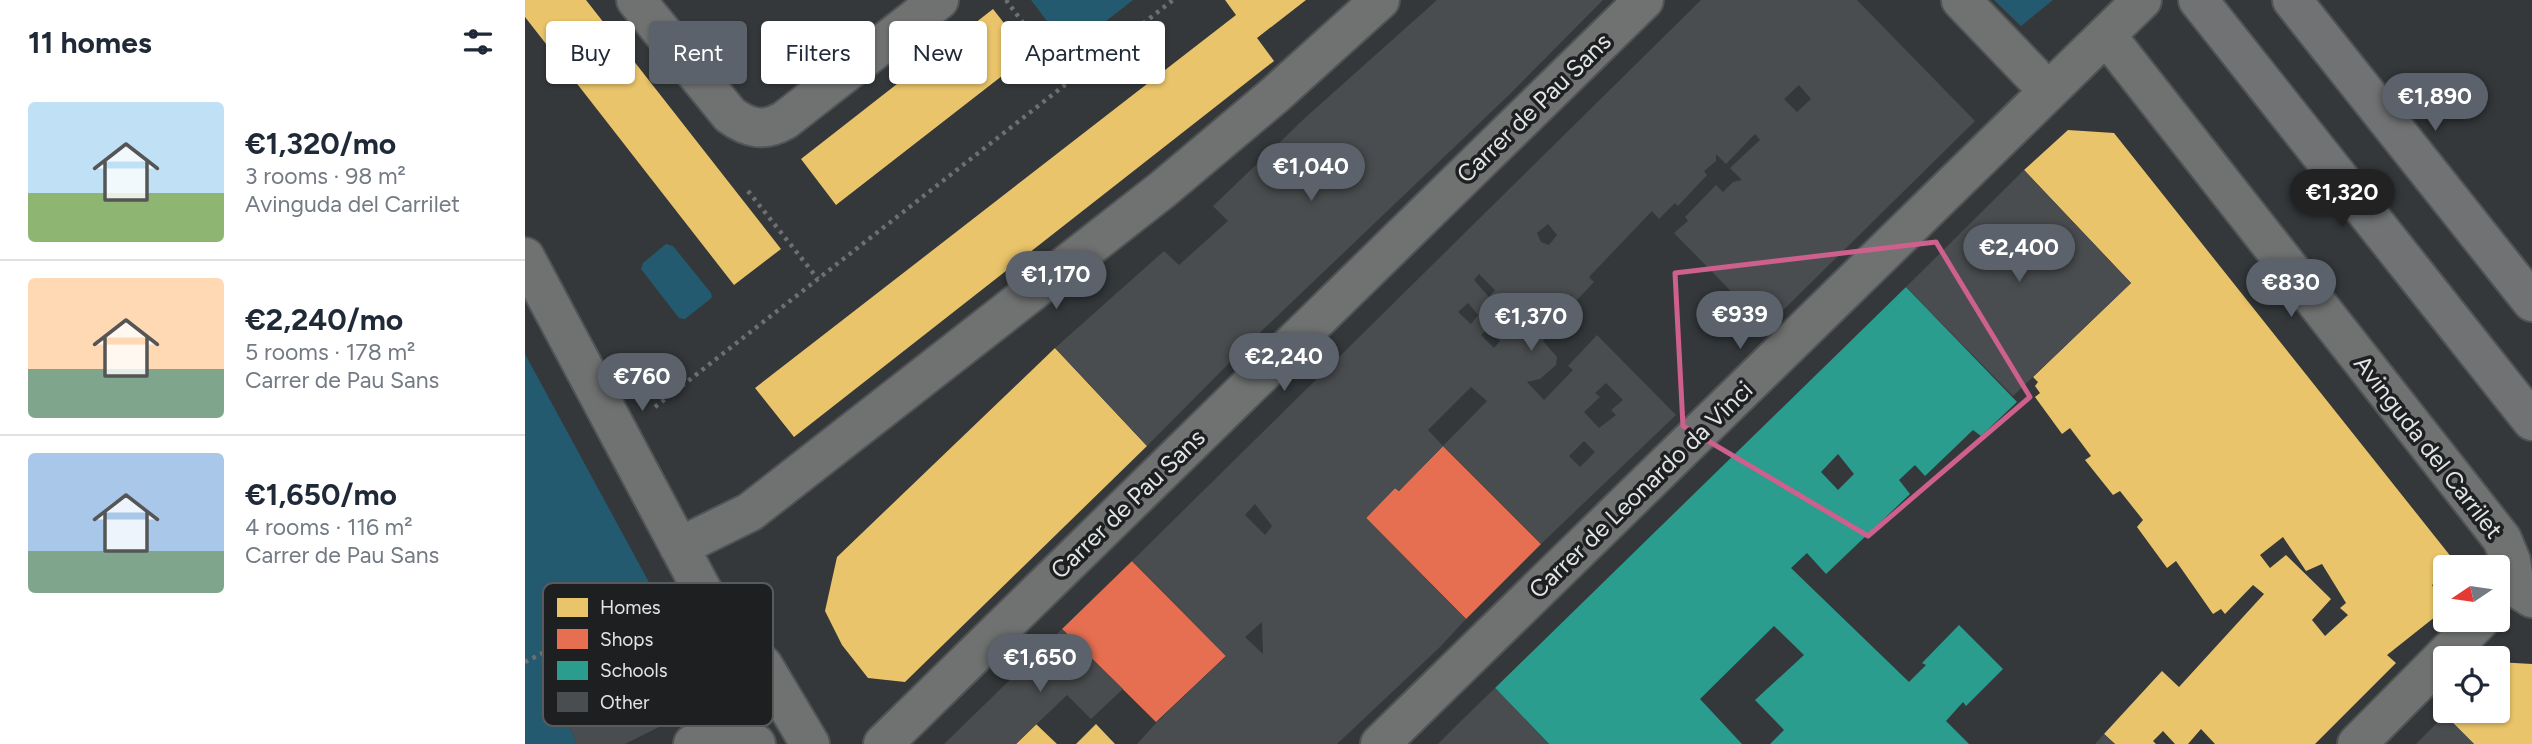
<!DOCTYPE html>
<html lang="en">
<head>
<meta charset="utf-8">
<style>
  body { margin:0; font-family:Figtree,sans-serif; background:#f6f6f7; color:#1f2937; height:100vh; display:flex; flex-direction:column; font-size:26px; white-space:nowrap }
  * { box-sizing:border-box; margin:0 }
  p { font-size:23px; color:#747a83 }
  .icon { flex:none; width:38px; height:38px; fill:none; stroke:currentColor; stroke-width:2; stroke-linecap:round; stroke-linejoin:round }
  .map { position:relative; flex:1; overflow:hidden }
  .details { display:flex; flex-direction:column; background:#fff; width:525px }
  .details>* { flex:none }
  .top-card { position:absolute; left:21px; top:21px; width:665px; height:63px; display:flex; gap:14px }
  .needle { width:46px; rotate:257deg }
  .tools { position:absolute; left:1908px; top:555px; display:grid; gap:14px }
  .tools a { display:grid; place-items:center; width:77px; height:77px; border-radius:7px; background:#fff; box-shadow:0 2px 5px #0004; font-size:35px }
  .price { position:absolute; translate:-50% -60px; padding:0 16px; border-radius:24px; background:#5b626b; color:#fff; font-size:23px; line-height:46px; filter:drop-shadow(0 2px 4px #0008) }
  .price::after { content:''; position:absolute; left:50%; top:42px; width:21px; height:16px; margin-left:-10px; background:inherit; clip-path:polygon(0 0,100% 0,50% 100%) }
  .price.current { background:#222; color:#fff }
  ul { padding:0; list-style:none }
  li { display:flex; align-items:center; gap:21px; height:175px; padding:0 28px }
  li+li { border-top:2px solid #e0e1e3 }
  li span { display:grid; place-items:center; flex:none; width:196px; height:140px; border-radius:7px; color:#555 }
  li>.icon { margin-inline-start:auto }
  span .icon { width:84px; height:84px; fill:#fffc; stroke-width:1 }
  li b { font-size:30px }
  h2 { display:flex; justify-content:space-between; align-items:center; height:84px; padding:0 28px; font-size:30px }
  .chip { padding:0 24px; border-radius:7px; background:#fff; box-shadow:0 2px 5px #0004; font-size:24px; line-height:63px }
  .chip.current { background:#5b626b; color:#fff }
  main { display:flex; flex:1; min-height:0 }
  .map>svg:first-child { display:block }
  .green { fill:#245a6f }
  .homes { fill:#e9c46a; fill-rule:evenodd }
  .shops { fill:#e76f51 }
  .schools { fill:#2a9d8f; fill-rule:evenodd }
  .building { fill:#4a4d4f; fill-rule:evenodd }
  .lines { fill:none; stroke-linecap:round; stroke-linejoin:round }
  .minor-casing { stroke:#515455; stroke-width:42 }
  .major-casing { stroke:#515455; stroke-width:42 }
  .path { stroke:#6e6f71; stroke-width:4.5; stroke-dasharray:3.5 5; stroke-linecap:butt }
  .minor { stroke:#707171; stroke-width:38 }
  .major { stroke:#707274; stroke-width:38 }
  .marked { fill:none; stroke:#cd608c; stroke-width:5; stroke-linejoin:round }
  .labels { text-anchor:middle; stroke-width:7; stroke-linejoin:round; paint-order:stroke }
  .street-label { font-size:24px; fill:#e1e5e6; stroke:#1d1f21 }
  .key { fill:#1d1f21; stroke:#585a5c; stroke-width:2 }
  .key-label { font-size:19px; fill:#e1e5e6 }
</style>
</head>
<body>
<main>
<section class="details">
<h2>11 homes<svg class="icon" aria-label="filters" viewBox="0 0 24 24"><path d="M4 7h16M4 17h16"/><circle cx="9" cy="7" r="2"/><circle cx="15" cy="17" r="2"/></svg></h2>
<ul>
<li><span style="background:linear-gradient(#bfe0f5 65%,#8fb573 0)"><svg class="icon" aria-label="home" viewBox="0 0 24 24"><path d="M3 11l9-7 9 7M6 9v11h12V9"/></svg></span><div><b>€1,320/mo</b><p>3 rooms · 98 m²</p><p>Avinguda del Carrilet</p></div></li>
<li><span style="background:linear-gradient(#ffd9b3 65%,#7fa58c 0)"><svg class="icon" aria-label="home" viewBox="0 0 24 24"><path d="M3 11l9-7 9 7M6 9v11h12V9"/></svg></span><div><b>€2,240/mo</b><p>5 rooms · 178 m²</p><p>Carrer de Pau Sans</p></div></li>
<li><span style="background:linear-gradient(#a9c7e8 70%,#7fa58c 0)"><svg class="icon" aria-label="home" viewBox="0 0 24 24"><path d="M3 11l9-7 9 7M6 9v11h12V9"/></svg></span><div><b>€1,650/mo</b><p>4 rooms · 116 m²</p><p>Carrer de Pau Sans</p></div></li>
</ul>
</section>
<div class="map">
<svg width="2007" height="744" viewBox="0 0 2007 744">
  <rect width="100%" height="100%" fill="#34383a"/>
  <path class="green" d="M 506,0 L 608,0 L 544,50 Z
    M 1469,0 L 1528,0 L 1496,26 Z
    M 141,244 L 148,246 L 186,293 L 187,297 L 184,300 L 160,319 L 154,318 L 116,269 L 118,263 Z
    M 0,354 L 157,643 L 160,663 L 43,723 L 52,744 L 0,744 Z"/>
  <path class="homes" d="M 0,0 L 61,0 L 256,249 L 209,285 L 0,17 Z
    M 700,0 L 781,0 L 732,38 L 749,61 L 269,437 L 230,388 L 711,15 Z
    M 468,9 L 504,55 L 311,205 L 276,159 Z
    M 1543,130 L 1589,133 L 1927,558 L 1912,570 L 1918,578 L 1907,585 L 1920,604 L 1920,609 L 1862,655 L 1871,663 L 1790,744 L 1690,744 L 1676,729 L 1663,744 L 1650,744 L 1638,731 L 1628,741 L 1631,744 L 1590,744 L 1579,734 L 1637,671 L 1654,687 L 1739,594 L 1728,585 L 1700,614 L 1696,609 L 1688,614 L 1651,561 L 1642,568 L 1612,527 L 1618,520 L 1595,491 L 1588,495 L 1560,460 L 1566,456 L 1545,428 L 1537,434 L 1510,397 L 1515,393 L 1510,386 L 1513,382 L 1508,377 L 1606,283 L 1499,170 ZM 1758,537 L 1781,571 L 1797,564 L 1821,603 L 1815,608 L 1823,615 L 1800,636 L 1787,620 L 1806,599 L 1761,555 L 1745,568 L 1735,555 Z
    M 530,348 L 622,446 L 380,682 L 343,678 L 317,645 L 300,611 L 312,557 Z
    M 1972,662 L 2007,664 L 2007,744 L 1949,744 L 1920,715 L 1924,710 L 1972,710 Z
    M 511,724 L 532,744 L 491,744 Z
    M 571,724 L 590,744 L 551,744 Z"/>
  <path class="shops" d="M 918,446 L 1016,544 L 941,619 L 841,518 L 870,488 L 874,491 Z
    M 607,561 L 701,656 L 631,722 L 537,629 Z"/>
  <path class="schools" d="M 1381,287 L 1492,402 L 1456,436 L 1448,430 L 1400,476 L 1390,465 L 1374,480 L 1385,494 L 1301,574 L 1282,553 L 1266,568 L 1384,682 L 1401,665 L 1397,663 L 1434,625 L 1478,669 L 1441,706 L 1438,702 L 1421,721 L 1444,744 L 1245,744 L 1259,730 L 1230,700 L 1279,655 L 1249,626 L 1175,699 L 1217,744 L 1024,744 L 970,688 ZM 1313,454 L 1329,474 L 1313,490 L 1296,472 Z"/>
  <path class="building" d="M 912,0 L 1078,0 L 985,94 L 725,342 L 622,446 L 530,348 L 639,251 L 654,265 L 703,221 L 688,206 L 781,117 Z
    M 1176,0 L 1332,0 L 1450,121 L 1241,327 L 1149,233 L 1163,221 L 1160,217 L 1191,185 L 1198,192 L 1208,182 L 1217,180 L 1205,168 L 1235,140 L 1230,134 L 1201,164 L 1191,154 L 1191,161 L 1179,171 L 1182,175 L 1153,206 L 1150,203 L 1134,219 L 1127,211 L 1064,277 L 1069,282 L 1052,300 L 1046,295 L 1038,299 L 1048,310 L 1018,341 L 1032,357 L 1031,365 L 1015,379 L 1002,382 L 1019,400 L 1048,370 L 1043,366 L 1072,335 L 1151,415 L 1016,544 L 918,446 L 962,401 L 946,387 L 903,430 L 918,446 L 874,491 L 870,488 L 841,518 L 941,619 L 914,648 L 812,744 L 612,744 L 632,722 L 701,656 L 607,561 ZM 1274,85 L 1286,99 L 1272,112 L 1259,99 ZM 1023,224 L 1032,235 L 1024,245 L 1016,242 L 1012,233 ZM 954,274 L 970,290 L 964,297 L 949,280 ZM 943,303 L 953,315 L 946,324 L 933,312 ZM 991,314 L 1006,327 L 1000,332 L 985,318 ZM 963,328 L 975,341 L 969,348 L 956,335 ZM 1081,383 L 1098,400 L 1086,410 L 1091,415 L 1074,428 L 1059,412 L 1075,397 L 1070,393 ZM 1059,441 L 1070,452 L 1055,467 L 1044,456 ZM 730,504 L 747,526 L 740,535 L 720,515 ZM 737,622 L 738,654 L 720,637 Z
    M 1499,170 L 1606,283 L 1488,396 L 1381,287 Z
    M 537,629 L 598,689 L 566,719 L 542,695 L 491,744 L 419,744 Z
    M 160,663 L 180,704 L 100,744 L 52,744 L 43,723 Z
    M 970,688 L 1024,744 L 913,744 L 938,719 Z
    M 1920,715 L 1949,744 L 1891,744 Z
    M 1579,734 L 1590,744 L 1570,744 Z"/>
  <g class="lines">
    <g class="minor-casing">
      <path id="minor" d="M 111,0 L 205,115 C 224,129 239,132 260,120 L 414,0
        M 1436,0 L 1508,75
        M 1581,35 L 1977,539 L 1986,561 L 1990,587 L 2007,598
        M 0,257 L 199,631 L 238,665 L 285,744
        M 154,547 L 225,512 L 637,190 L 751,94 L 855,0
        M 199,631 L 202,680 L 222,744
        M 168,744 L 197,733 L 231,744
        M 358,744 L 1119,0
        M 855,744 L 1617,0
        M 1832,744 L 1955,620"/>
    </g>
    <g class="major-casing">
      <path id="major" d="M 1673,0 L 2007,421
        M 1767,0 L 2007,302"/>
    </g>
    <path class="path" d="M 481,0 L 543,83
      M 223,191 L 293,279
      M 130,407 L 648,0
      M 0,662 L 131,596"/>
    <use href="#minor" class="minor"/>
    <use href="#major" class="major"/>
  </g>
  <path class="marked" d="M 1411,242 L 1505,397 L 1343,536 L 1158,426 L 1150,273 Z"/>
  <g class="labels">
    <g class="street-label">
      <text transform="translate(1009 108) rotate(-44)" y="8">Carrer de Pau Sans</text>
      <text transform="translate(1903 447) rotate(52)" y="8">Avinguda del Carrilet</text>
      <text transform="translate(1116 490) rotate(-44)" y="8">Carrer de Leonardo da Vinci</text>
      <text transform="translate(603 504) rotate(-44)" y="8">Carrer de Pau Sans</text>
    </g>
  </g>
  <rect x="18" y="583" width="230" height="143" rx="10" class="key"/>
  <rect x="32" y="598" width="31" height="19" fill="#e9c46a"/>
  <rect x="32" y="629" width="31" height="20" fill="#e76f51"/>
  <rect x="32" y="661" width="31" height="19" fill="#2a9d8f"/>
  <rect x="32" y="692" width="31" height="20" fill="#4a4d4f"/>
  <g class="key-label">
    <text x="75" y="614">Homes</text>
    <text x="75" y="646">Shops</text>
    <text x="75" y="677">Schools</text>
    <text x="75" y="709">Other</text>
  </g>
</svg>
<div class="tools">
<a><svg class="needle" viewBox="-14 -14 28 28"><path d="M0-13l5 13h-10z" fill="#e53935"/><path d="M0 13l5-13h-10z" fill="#747a83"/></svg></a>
<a><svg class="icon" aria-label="locate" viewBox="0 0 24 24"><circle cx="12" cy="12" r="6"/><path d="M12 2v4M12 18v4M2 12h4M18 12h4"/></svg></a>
</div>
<b class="price" style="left:1910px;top:133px">€1,890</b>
<b class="price" style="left:786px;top:203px">€1,040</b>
<b class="price current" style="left:1817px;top:229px">€1,320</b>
<b class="price" style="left:1494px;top:284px">€2,400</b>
<b class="price" style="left:531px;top:311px">€1,170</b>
<b class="price" style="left:1766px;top:319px">€830</b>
<b class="price" style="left:1215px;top:351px">€939</b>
<b class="price" style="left:1006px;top:353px">€1,370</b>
<b class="price" style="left:759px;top:393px">€2,240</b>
<b class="price" style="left:117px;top:413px">€760</b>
<b class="price" style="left:515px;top:694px">€1,650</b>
<div class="top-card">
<a class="chip">Buy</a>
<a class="chip current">Rent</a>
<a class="chip">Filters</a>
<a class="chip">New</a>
<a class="chip">Apartment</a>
</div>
</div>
</main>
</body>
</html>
